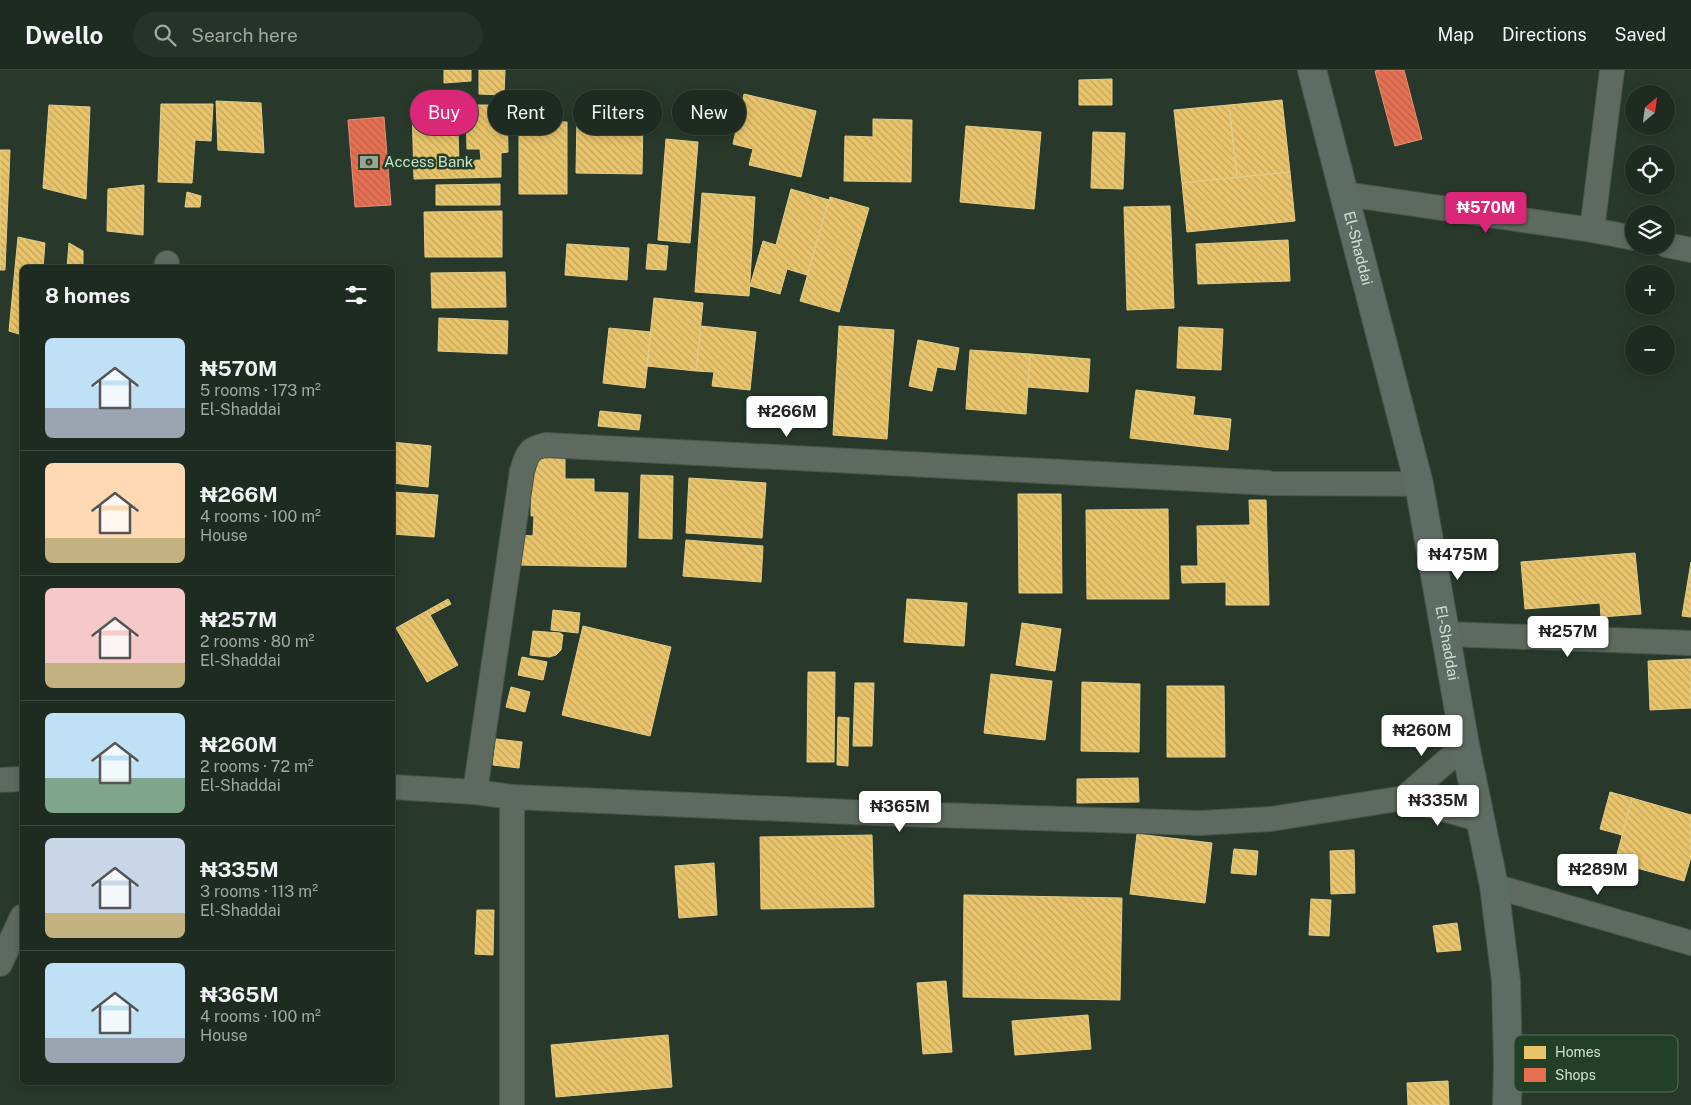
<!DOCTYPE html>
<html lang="en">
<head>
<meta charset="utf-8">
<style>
  body { margin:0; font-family:"Public Sans",sans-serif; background:#263329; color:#f1f3f6; height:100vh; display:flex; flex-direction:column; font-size:19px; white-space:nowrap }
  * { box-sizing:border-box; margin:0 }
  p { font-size:16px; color:#a1a7a5 }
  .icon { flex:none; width:28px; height:28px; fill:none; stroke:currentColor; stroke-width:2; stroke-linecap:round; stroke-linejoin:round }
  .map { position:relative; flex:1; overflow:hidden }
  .panel { position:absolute; left:20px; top:195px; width:375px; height:820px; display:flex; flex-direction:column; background:#1e2b20; border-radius:8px; box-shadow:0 2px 8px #0003,0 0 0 1px #3c473e }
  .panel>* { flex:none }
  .hud { position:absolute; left:410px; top:20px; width:475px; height:45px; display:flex; gap:10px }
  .needle { width:32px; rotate:29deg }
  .controls { position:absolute; left:1625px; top:15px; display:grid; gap:10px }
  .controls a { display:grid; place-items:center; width:50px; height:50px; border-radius:50%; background:#1e2b20; box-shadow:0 2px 8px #0003,0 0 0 1px #3c473e; font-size:25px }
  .price { position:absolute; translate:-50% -42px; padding:0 11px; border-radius:5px; background:#fff; color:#222; font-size:16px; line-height:32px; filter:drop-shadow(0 1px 2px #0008) }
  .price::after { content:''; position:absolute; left:50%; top:30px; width:15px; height:11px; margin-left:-8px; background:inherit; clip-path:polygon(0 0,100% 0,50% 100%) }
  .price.active { background:#db2777; color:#fff }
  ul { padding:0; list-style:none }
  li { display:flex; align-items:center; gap:15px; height:125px; padding:0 25px }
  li+li { border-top:1px solid #3c473e }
  li span { display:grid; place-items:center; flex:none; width:140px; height:100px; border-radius:8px; color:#555 }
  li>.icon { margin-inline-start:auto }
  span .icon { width:60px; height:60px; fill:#fffc; stroke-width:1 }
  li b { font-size:21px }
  h2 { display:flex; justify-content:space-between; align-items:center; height:60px; padding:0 25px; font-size:21px }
  .pill { padding:0 18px; border-radius:22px; background:#1e2b20; box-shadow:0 2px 8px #0003,0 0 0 1px #3c473e; font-size:18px; line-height:45px }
  .pill.active { background:#db2777; color:#fff }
  header { display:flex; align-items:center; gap:30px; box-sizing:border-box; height:70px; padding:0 25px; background:#1e2b20; border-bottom:1px solid #3c473e }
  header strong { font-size:24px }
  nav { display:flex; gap:28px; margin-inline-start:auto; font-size:18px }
  .search { width:350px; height:45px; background:#263329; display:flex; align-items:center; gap:12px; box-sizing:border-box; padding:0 18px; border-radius:28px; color:#a1a7a5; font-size:19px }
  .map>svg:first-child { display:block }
  .homes { fill:url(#homes-back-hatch); stroke:#e1cd89 }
  .shops { fill:url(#shops-back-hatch); stroke:#e09177 }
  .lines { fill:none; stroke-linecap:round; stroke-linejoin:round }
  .street-casing { stroke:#465549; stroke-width:26 }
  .secondary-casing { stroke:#465549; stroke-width:30 }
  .street { stroke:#5e695f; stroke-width:24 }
  .secondary { stroke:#5e6d64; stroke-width:28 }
  .labels { text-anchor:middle; stroke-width:5; stroke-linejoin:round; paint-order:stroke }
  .poi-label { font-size:15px; fill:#cfe1d1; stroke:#214026; text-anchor:start }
  .street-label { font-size:15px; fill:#cfe1d1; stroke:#214026 }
  .key { fill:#214026; stroke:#557059; stroke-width:1 }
  .key-label { font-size:14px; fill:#cfe1d1 }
</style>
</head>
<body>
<header>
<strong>Dwello</strong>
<div class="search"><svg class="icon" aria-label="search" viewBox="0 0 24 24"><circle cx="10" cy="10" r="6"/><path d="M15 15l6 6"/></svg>Search here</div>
<nav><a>Map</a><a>Directions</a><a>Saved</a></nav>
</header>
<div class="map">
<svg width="1691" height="1035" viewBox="0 0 1691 1035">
  <defs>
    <pattern id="homes-back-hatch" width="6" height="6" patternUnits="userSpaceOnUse" patternTransform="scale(1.25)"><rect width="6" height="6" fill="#e9c46a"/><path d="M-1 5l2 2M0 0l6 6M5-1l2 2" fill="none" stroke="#bea45f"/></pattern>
    <pattern id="shops-back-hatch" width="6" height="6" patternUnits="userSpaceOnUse" patternTransform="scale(1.25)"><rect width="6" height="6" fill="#e76f51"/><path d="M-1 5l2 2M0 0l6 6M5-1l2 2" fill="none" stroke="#b4624c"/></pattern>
  </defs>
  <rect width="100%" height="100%" fill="#28392b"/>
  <path class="homes" d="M 444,0 L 471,0 L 471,11 L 444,13 Z
    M 479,0 L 505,0 L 504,25 L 479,24 Z
    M 1112,9 L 1112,35 L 1079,35 L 1079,10 Z
    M 744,24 L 816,41 L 801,107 L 749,95 L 753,79 L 733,74 Z
    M 1282,30 L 1290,102 L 1237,107 L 1229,35 Z
    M 216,31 L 261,33 L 264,83 L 218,80 Z
    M 601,32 L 616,33 L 616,47 L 643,47 L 642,104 L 576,103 L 577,43 L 601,44 Z
    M 161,34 L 213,34 L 211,71 L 195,70 L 192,113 L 158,112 Z
    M 49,35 L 90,37 L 86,129 L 43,118 Z
    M 457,35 L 459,91 L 481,90 L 480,79 L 467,79 L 466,35 L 507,35 L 508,82 L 501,83 L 501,107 L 414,109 L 412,36 Z
    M 1229,35 L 1237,107 L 1182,113 L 1174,40 Z
    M 873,49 L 912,50 L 911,112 L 844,111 L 845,66 L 873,67 Z
    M 519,51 L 567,52 L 567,124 L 519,124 Z
    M 966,56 L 1041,62 L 1034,139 L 960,132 Z
    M 1093,62 L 1125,63 L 1123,119 L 1091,118 Z
    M 666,69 L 698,72 L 690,173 L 658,170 Z
    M 0,80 L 10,80 L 5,200 L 0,200 Z
    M 1290,102 L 1295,151 L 1187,162 L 1182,113 Z
    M 500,114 L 500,135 L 436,135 L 436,115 Z
    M 144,115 L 143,165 L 107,161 L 108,119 Z
    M 791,119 L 829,130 L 807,205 L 787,199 L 780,224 L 750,216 L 763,171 L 776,175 Z
    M 187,122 L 201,126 L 200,137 L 185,137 Z
    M 702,123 L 755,127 L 749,226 L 695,222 Z
    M 830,127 L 869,138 L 839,242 L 800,231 Z
    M 1170,136 L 1174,238 L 1127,240 L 1124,137 Z
    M 502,141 L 502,187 L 425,187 L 424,142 Z
    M 18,167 L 45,173 L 43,198 L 22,198 L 22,265 L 9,261 Z
    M 1288,170 L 1290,211 L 1198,214 L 1196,174 Z
    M 69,173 L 83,181 L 83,198 L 67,198 Z
    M 567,174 L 629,178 L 627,210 L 565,205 Z
    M 648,174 L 668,176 L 666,200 L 646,199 Z
    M 505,202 L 506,237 L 432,238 L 431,203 Z
    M 654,228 L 703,233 L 696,301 L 647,296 Z
    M 439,248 L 508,251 L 507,284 L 438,281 Z
    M 701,256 L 756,262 L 750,320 L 712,316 L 714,302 L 696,301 Z
    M 839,256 L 894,260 L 887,369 L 833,365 Z
    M 1179,257 L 1223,259 L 1221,300 L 1177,298 Z
    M 609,258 L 651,262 L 645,318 L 603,313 Z
    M 918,270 L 959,278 L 955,300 L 937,297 L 932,321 L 909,316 Z
    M 970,280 L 1030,284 L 1026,344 L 966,339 Z
    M 1030,284 L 1090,289 L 1088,322 L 1028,317 Z
    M 1136,320 L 1195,327 L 1193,345 L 1231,349 L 1228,380 L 1130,368 Z
    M 600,341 L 641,345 L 639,360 L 598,356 Z
    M 392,372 L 431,376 L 428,417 L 392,413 Z
    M 532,387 L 565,388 L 565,409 L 594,409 L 594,422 L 628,423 L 626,497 L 519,495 L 519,465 L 533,466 L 534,446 L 531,446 Z
    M 641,405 L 673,406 L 672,469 L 639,468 Z
    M 689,408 L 766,413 L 762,468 L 686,463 Z
    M 392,422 L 438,425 L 434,467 L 392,464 Z
    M 1018,424 L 1061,424 L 1062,523 L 1019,523 Z
    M 1249,430 L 1266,430 L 1269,535 L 1226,535 L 1226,512 L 1182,513 L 1181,496 L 1198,496 L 1197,456 L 1250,455 Z
    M 1168,439 L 1169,529 L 1087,529 L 1086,440 Z
    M 686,470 L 763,476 L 761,512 L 683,506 Z
    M 1635,483 L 1641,544 L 1601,547 L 1600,533 L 1525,539 L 1521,492 Z
    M 1691,492 L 1691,547 L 1682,546 Z
    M 448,529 L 451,534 L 430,545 L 458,595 L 427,612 L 396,558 Z
    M 907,529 L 967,533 L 964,576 L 904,572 Z
    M 553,540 L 580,543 L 578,563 L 551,560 Z
    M 1022,553 L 1061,559 L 1055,601 L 1016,595 Z
    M 583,556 L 671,577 L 650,666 L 562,645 Z
    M 533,561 L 560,563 L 563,565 L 561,580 L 556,585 L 549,587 L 530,585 Z
    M 522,587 L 547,592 L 543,610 L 518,605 Z
    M 1691,589 L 1691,638 L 1650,640 L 1648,591 Z
    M 808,602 L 835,602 L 834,692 L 807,692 Z
    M 991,604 L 1052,611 L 1045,670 L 984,663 Z
    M 1082,612 L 1140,614 L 1139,682 L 1081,681 Z
    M 855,613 L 874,613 L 872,676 L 853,676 Z
    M 1167,616 L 1224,616 L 1225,687 L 1167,687 Z
    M 511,617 L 530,622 L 525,642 L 506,637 Z
    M 838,647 L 849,648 L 848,696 L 837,695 Z
    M 496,669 L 522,672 L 519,698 L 493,695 Z
    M 1138,708 L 1139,732 L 1077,733 L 1077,709 Z
    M 1610,722 L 1632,728 L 1622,765 L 1600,759 Z
    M 1632,728 L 1691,745 L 1691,787 L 1684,811 L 1615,792 Z
    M 1137,764 L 1212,773 L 1205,833 L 1130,824 Z
    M 872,765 L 874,837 L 761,839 L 760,767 Z
    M 1234,779 L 1258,781 L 1256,805 L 1231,803 Z
    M 1354,780 L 1355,823 L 1331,824 L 1330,781 Z
    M 714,793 L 717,845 L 679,848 L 675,796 Z
    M 964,825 L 1122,828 L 1120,930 L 963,927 Z
    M 1311,829 L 1331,830 L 1329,866 L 1309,865 Z
    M 477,840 L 494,840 L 493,885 L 475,884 Z
    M 1457,853 L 1461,880 L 1437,882 L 1433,856 Z
    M 946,911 L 952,982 L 923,984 L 917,913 Z
    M 1088,945 L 1091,979 L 1015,985 L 1012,951 Z
    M 668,965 L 672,1017 L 556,1027 L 551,975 Z
    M 1448,1011 L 1449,1035 L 1408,1035 L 1407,1013 Z"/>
  <path class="shops" d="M 1379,0 L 1404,0 L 1422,69 L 1395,76 L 1375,1 Z
    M 384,47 L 391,135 L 355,137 L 348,50 Z"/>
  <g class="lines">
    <g class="street-casing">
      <path id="street" d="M 1345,124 L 1592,160 L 1634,168
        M 1592,160 L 1612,0
        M 1666,175 L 1691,180
        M 166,198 L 167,193
        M 1447,564 L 1691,573
        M 0,710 L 22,709
        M 392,717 L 475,722 L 512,727 L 872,743 L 1200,753 L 1271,749 L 1404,728 L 1482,750
        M 475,722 L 522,401 C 527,385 528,378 546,375 L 1271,413 L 1419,414
        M 1404,728 L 1465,675
        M 1494,816 L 1691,873
        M 0,894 L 22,847
        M 512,1035 L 512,727"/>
    </g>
    <g class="secondary-casing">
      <g id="secondary">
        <path id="s1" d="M 1312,0 L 1419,414 L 1465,675 L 1494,816 L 1506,911 L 1508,994 L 1507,1035"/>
      </g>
    </g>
    <use href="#street" class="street"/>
    <use href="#secondary" class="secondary"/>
  </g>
  <defs>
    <g id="bank-bare" transform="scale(1.5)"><path d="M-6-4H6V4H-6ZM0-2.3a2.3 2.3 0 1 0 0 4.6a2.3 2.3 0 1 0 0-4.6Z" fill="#95a697" stroke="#214026" stroke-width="2.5" paint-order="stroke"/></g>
  </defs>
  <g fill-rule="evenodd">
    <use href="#bank-bare" x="369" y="92"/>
  </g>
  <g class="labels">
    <g class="poi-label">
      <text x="384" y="97">Access Bank</text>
    </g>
    <g class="street-label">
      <text dy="5" stroke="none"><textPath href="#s1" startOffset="184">El-Shaddai</textPath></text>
      <text dy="5" stroke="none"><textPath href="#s1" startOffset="589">El-Shaddai</textPath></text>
    </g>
  </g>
  <rect x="1514" y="965" width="164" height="57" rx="8" class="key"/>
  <rect x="1524" y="976" width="22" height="13" fill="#e9c46a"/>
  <rect x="1524" y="998" width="22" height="14" fill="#e76f51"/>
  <g class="key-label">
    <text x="1555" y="987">Homes</text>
    <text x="1555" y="1010">Shops</text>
  </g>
</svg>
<div class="controls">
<a><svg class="needle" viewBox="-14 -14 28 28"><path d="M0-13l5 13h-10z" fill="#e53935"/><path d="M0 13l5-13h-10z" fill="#a1a7a5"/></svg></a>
<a><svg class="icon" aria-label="locate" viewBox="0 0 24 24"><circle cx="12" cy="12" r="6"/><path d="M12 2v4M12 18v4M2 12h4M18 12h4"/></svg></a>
<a><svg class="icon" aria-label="layers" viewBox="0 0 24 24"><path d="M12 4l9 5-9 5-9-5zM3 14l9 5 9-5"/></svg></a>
<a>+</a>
<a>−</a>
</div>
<b class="price active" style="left:1486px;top:164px">₦570M</b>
<b class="price" style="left:787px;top:368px">₦266M</b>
<b class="price" style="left:1458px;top:511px">₦475M</b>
<b class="price" style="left:1568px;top:588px">₦257M</b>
<b class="price" style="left:1422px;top:687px">₦260M</b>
<b class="price" style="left:1438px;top:757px">₦335M</b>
<b class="price" style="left:900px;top:763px">₦365M</b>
<b class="price" style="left:1598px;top:826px">₦289M</b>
<div class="hud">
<a class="pill active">Buy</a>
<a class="pill">Rent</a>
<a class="pill">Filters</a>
<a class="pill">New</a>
</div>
<section class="panel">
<h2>8 homes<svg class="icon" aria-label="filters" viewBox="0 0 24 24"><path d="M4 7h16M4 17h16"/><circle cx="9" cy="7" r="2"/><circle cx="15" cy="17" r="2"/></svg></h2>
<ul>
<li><span style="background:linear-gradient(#bfe0f5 70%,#9aa5b1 0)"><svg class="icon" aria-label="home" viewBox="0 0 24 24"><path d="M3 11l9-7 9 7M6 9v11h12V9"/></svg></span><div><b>₦570M</b><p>5 rooms · 173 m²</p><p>El-Shaddai</p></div></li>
<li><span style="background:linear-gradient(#ffd9b3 75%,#c2b280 0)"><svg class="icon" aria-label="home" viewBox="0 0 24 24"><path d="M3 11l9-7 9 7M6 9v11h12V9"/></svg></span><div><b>₦266M</b><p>4 rooms · 100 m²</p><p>House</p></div></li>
<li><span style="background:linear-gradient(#f6c9c9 75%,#c2b280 0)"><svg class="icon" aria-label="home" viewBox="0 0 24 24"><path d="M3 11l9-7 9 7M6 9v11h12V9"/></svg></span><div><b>₦257M</b><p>2 rooms · 80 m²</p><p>El-Shaddai</p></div></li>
<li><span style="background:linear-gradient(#bfe0f5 65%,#7fa58c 0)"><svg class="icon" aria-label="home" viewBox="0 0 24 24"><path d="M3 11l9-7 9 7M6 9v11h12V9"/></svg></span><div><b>₦260M</b><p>2 rooms · 72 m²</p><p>El-Shaddai</p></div></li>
<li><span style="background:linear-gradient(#c9d6e8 75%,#c2b280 0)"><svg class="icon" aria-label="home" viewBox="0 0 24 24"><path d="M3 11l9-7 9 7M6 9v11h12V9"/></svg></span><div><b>₦335M</b><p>3 rooms · 113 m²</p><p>El-Shaddai</p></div></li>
<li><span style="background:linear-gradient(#bfe0f5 75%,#9aa5b1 0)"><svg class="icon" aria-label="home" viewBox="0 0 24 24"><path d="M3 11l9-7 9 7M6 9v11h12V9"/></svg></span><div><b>₦365M</b><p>4 rooms · 100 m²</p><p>House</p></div></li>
</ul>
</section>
</div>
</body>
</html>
